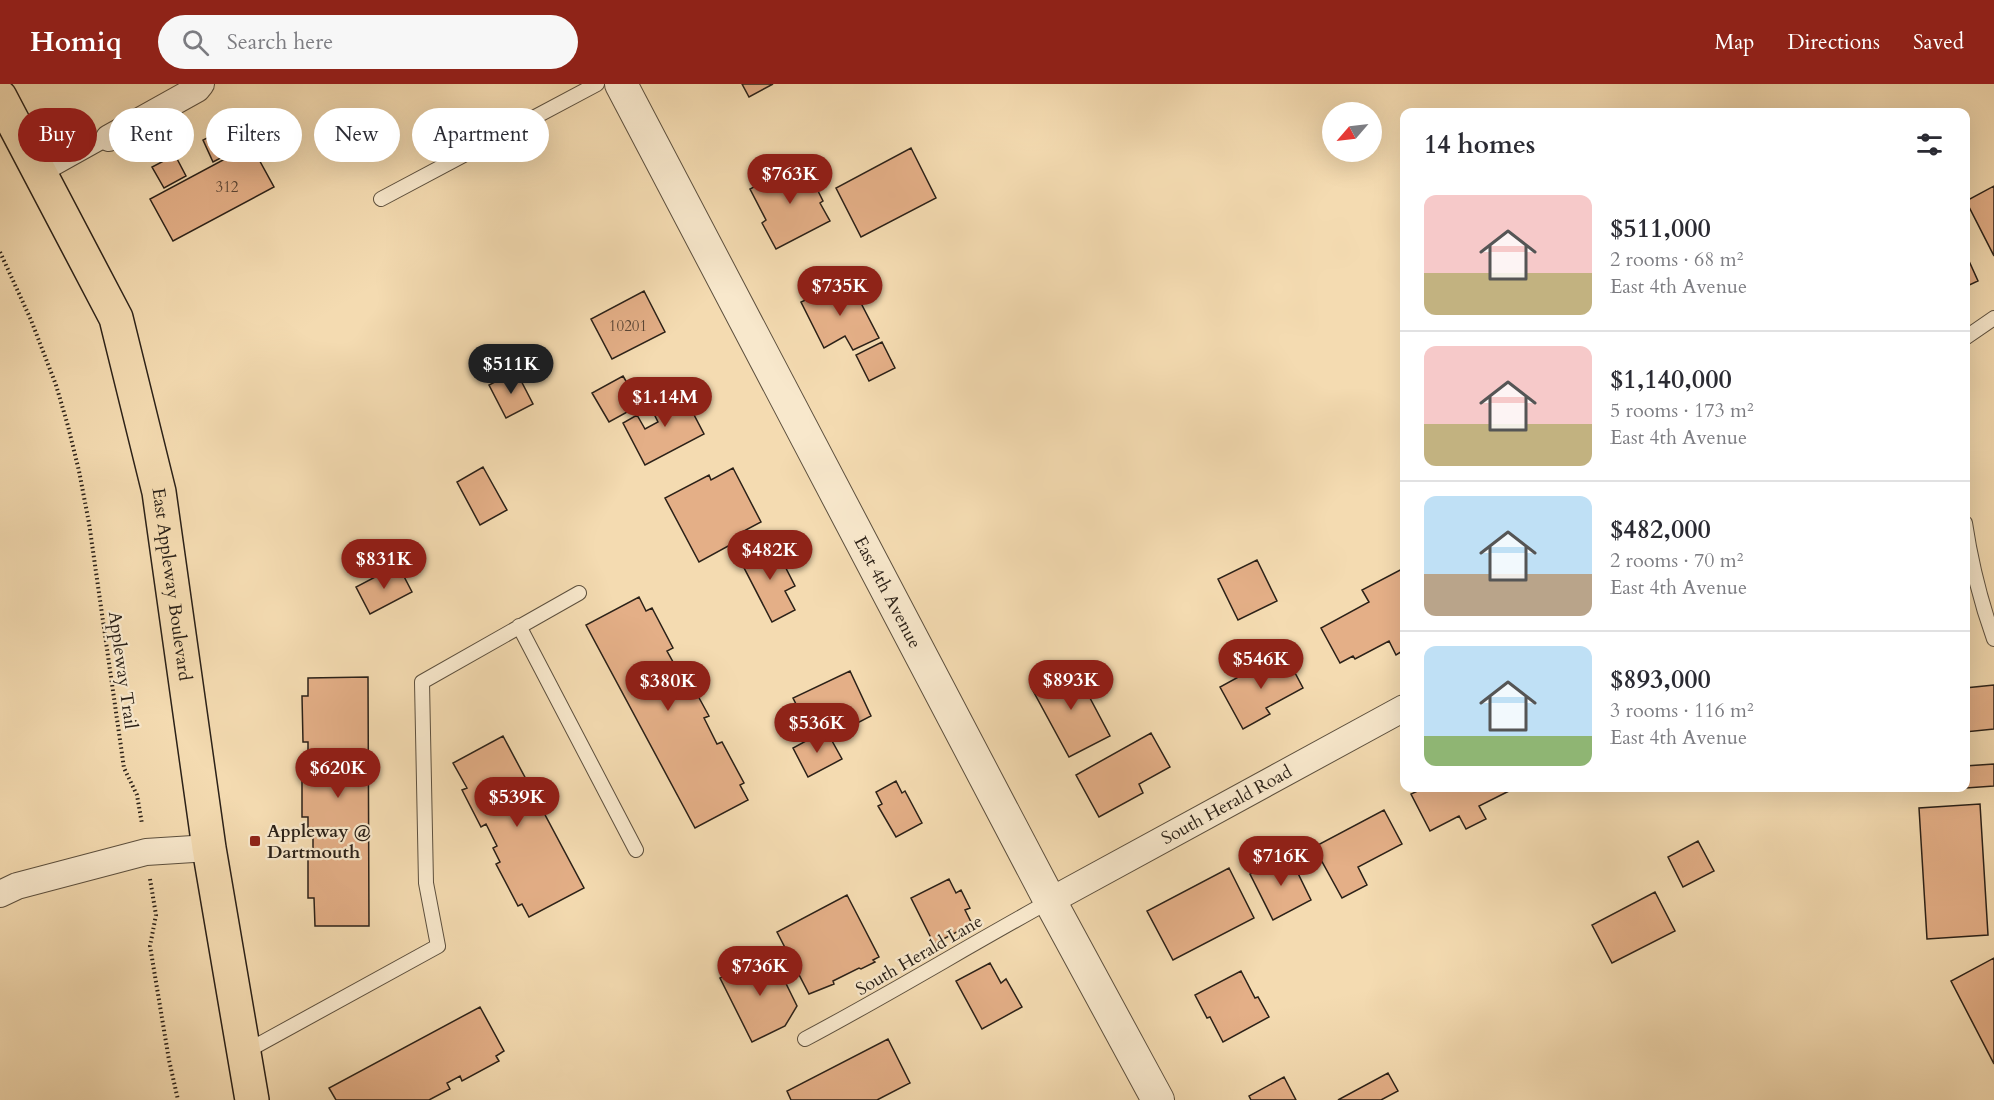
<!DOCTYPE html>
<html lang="en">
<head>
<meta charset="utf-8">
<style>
  body { margin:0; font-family:Cardo,serif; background:#f7f7f7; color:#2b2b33; height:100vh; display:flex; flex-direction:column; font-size:22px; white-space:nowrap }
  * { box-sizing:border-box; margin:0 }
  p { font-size:20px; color:#7c7c81 }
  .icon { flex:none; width:33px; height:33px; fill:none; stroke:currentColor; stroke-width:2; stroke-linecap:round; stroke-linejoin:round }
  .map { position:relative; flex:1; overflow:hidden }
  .sheet { position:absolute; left:1400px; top:24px; width:570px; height:684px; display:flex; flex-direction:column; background:#fff; border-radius:12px; box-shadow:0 6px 24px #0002 }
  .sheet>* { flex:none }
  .guide { position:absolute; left:18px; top:24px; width:570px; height:54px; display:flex; gap:12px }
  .needle { width:39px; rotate:242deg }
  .fabs { position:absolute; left:1322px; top:18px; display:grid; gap:12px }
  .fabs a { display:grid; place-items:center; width:60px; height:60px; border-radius:50%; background:#fff; box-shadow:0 6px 24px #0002; font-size:30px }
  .price { position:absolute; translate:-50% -51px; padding:0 14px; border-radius:21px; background:#8f2418; color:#fff; font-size:20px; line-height:39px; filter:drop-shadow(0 2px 3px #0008) }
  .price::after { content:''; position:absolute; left:50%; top:36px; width:18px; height:14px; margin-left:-9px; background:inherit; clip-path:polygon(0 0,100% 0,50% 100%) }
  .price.on { background:#222; color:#fff }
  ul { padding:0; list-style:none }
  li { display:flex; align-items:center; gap:18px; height:150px; padding:0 24px }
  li+li { border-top:2px solid #e1e1e2 }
  li span { display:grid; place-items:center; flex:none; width:168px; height:120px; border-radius:12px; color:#555 }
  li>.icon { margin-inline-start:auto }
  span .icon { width:72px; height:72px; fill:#fffc; stroke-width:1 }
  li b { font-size:26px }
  h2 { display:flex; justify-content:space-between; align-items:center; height:72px; padding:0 24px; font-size:26px }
  .tag { padding:0 21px; border-radius:27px; background:#fff; box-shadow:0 6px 24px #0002; font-size:21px; line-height:54px }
  .tag.on { background:#8f2418; color:#fff }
  header { display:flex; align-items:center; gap:36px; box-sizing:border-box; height:84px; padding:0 30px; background:#8f2418; color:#fff }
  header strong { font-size:28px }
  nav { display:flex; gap:33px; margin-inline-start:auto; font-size:21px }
  .search { width:420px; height:54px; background:#f7f7f7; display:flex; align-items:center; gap:15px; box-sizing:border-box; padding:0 21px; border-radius:33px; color:#7c7c81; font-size:22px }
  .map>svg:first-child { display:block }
  .building { fill:#e4af87; stroke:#2b2118; stroke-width:1.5 }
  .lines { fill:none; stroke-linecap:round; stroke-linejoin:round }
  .service-casing { stroke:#5d503e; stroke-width:16 }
  .minor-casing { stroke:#5d503e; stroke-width:28 }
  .tertiary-casing { stroke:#5d503e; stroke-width:34 }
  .primary-casing { stroke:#2b2118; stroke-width:36 }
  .path { stroke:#2b2118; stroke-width:4; stroke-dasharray:1.5 3; stroke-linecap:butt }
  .service { stroke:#f8e8cc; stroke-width:14 }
  .minor { stroke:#f8e8cc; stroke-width:26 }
  .tertiary { stroke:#f8e8cc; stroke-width:32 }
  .primary { stroke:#f4dbb1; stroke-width:33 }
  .poi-dot { fill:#8f2418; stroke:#f8e8cc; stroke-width:2 }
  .labels { text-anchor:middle; stroke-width:4.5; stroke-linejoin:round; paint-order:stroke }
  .number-label { font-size:15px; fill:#594434 }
  .street-label { font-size:18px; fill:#2b2118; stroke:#f8e8cc }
  .poi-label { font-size:18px; font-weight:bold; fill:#2b2118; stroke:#f8e8cc; text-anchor:start }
</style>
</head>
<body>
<header>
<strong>Homiq</strong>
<div class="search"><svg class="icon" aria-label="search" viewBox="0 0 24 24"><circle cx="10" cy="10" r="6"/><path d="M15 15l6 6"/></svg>Search here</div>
<nav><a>Map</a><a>Directions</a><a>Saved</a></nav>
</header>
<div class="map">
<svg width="1994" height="1016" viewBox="0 0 1994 1016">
  <rect width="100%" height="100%" fill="#f4dbb1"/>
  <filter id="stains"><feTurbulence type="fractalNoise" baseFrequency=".00333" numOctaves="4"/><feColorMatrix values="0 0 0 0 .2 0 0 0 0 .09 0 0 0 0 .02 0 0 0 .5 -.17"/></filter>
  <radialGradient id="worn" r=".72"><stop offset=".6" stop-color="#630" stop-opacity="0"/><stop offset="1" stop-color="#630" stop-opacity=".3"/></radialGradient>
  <path class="building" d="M 742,0 L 773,0 L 749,13 Z
    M 225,45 L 236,66 L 213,78 L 203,56 Z
    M 251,61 L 274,103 L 173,157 L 150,115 Z
    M 911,64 L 936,114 L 861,153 L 836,104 Z
    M 175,71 L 186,92 L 164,104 L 152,83 Z
    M 803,77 L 823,117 L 820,119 L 830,137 L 776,165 L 762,139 L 766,136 L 750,105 Z
    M 1994,102 L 1994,172 L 1966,117 Z
    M 1969,177 L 1978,197 L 1965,203 L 1965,179 Z
    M 849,196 L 879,254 L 853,266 L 845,252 L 824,264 L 801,218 Z
    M 644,207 L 665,248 L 612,275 L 591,235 Z
    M 882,258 L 895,284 L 869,297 L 856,271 Z
    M 516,287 L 533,320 L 506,334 L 489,301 Z
    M 623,292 L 640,321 L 609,338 L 592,309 Z
    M 680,304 L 704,350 L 645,381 L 623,339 L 637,331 L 645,345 L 658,338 L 649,320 Z
    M 483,383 L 507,426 L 480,441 L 457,398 Z
    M 733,384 L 761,438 L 740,449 L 743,454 L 699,478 L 665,414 L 709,391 L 711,396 Z
    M 773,459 L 795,502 L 785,507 L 795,526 L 772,538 L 740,476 Z
    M 1257,476 L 1277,517 L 1238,536 L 1218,495 Z
    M 398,481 L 412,508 L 370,530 L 356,503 Z
    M 1404,484 L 1404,566 L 1396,571 L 1389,557 L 1355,575 L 1353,572 L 1340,579 L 1321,544 L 1369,518 L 1362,506 Z
    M 639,513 L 646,527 L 652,524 L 673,564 L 667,567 L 682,594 L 687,592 L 709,632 L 704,634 L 717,660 L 722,658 L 744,699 L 740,701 L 748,716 L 695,744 L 586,541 Z
    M 1284,568 L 1303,604 L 1266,624 L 1270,630 L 1243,645 L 1220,603 Z
    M 1072,580 L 1110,652 L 1069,673 L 1031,603 Z
    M 850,587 L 871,632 L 840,648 L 827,622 L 803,634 L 793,614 Z
    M 368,593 L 369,842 L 315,842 L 314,814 L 308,814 L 308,772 L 313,772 L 313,749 L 308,749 L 308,733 L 302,733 L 302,686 L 308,686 L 308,658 L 303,658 L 302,612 L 308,612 L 308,594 Z
    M 1994,601 L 1994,645 L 1965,648 L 1965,604 Z
    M 826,646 L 842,675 L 808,693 L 793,664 Z
    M 1151,649 L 1170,683 L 1139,700 L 1143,709 L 1099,733 L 1076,691 Z
    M 503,652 L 584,804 L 529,833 L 522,820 L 518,822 L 496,780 L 500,778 L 493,764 L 497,762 L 486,740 L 481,743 L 462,706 L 467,704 L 453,679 Z
    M 1994,680 L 1994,702 L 1952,705 L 1952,704 L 1965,704 L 1965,682 Z
    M 896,697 L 902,709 L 905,707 L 922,739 L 896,753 L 878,722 L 882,720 L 876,708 Z
    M 1424,704 L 1508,704 L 1509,707 L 1479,722 L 1486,735 L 1466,745 L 1459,732 L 1430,747 L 1411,710 Z
    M 1980,720 L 1988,851 L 1927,855 L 1919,724 Z
    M 1384,726 L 1402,760 L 1358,783 L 1367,801 L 1342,814 L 1314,763 Z
    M 1698,757 L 1714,787 L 1683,803 L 1668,773 Z
    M 1289,771 L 1311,816 L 1273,836 L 1250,790 Z
    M 1229,784 L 1254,834 L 1173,876 L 1147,827 Z
    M 949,795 L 956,809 L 961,806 L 970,824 L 965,826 L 972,840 L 934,860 L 911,814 Z
    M 1655,808 L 1675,847 L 1612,879 L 1592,841 Z
    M 847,811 L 879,873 L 873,876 L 875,878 L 861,885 L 859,884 L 833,897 L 834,900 L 809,910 L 777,848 Z
    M 771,869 L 797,922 L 785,942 L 752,958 L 720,894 Z
    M 1994,874 L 1994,980 L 1951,897 Z
    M 990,879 L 1001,899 L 1006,895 L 1022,923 L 982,945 L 956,897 Z
    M 1241,887 L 1255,914 L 1258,913 L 1269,933 L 1223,958 L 1210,933 L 1207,934 L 1195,911 Z
    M 480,923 L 504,967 L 496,972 L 499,977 L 462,997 L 460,992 L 447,999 L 450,1005 L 429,1016 L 336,1016 L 329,1004 Z
    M 888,955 L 910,999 L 877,1016 L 791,1016 L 787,1007 Z
    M 1388,989 L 1398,1007 L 1381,1016 L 1338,1016 Z
    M 1284,993 L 1296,1016 L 1251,1016 L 1249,1012 Z"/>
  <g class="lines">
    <g class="service-casing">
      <path id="service" d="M 41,92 L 109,54
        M 381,115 L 597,0
        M 1965,254 L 1994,234
        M 1965,439 C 1971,479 1980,516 1994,555
        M 519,542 L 636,766
        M 805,955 C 888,911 968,862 1050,817
        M 245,968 L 438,862 L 426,799 L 422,598 L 579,509"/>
    </g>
    <g class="minor-casing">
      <g id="minor">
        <path d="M 109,54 L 197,5 L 201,0"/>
        <path d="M 0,810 L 17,802 L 146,768 L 209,764"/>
        <path id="s1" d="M 1050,817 L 1404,624"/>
      </g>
    </g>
    <g class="tertiary-casing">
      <g id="tertiary">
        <path id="s2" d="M 621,0 L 1050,817 L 1158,1016"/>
      </g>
    </g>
    <g class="primary-casing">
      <g id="primary">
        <path id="s3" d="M 0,13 L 116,234 L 159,408 L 209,764 L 252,1016"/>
      </g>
    </g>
    <path class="path" d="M 0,168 L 31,236 L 56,301 L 68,342 L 79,387 L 89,439 L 124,684 L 137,711 L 142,740
      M 150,795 L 156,831 L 150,862 L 169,976 L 178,1016"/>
    <use href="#service" class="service"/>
    <use href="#minor" class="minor"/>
    <use href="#tertiary" class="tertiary"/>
    <use href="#primary" class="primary"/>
  </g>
  <rect class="poi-dot" x="249" y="751" width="12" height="12" rx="3"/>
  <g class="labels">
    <g class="number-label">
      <text x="227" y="108">312</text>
      <text x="628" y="247">10201</text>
    </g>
    <g class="street-label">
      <text dy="6" stroke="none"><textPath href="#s3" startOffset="522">East Appleway Boulevard</textPath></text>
      <text dy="6" stroke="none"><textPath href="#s2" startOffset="574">East 4th Avenue</textPath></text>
      <text transform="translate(123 586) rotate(82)" y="6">Appleway Trail</text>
      <text dy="6" stroke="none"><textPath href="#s1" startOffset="201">South Herald Road</textPath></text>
      <text transform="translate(919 871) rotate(-30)" y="6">South Herald Lane</text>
    </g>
    <g class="poi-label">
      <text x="267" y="753">Appleway @<tspan x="267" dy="21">Dartmouth</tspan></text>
    </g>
  </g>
  <rect width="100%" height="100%" filter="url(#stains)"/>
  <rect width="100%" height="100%" fill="url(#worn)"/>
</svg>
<div class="fabs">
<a><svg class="needle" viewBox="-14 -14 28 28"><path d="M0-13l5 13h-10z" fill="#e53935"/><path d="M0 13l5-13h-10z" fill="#7c7c81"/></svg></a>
</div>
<b class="price" style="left:790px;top:121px">$763K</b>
<b class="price" style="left:840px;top:233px">$735K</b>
<b class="price on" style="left:511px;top:311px">$511K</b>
<b class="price" style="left:665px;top:344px">$1.14M</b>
<b class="price" style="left:770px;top:497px">$482K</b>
<b class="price" style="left:384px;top:506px">$831K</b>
<b class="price" style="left:1261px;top:606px">$546K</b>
<b class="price" style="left:1071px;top:627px">$893K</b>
<b class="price" style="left:668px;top:628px">$380K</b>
<b class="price" style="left:817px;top:670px">$536K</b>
<b class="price" style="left:338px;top:715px">$620K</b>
<b class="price" style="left:517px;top:744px">$539K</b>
<b class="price" style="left:1281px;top:803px">$716K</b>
<b class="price" style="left:760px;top:913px">$736K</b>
<div class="guide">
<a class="tag on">Buy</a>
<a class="tag">Rent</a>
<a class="tag">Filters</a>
<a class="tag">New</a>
<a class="tag">Apartment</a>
</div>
<section class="sheet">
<h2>14 homes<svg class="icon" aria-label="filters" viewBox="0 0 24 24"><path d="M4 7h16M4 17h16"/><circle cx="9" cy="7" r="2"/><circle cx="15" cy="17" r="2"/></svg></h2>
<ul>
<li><span style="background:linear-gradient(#f6c9c9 65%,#c2b280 0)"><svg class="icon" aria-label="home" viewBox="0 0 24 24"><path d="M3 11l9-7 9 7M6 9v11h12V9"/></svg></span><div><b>$511,000</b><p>2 rooms · 68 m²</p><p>East 4th Avenue</p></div></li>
<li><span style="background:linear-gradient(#f6c9c9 65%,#c2b280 0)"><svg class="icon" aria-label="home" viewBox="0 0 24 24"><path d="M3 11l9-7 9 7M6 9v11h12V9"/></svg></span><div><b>$1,140,000</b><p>5 rooms · 173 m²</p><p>East 4th Avenue</p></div></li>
<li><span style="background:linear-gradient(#bfe0f5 65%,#b9a48a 0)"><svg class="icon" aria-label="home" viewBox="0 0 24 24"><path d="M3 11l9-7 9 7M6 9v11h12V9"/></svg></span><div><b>$482,000</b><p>2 rooms · 70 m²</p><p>East 4th Avenue</p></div></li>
<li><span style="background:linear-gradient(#bfe0f5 75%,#8fb573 0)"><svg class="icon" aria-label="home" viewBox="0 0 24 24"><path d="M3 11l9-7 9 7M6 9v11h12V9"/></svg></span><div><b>$893,000</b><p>3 rooms · 116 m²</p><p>East 4th Avenue</p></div></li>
</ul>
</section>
</div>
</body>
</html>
